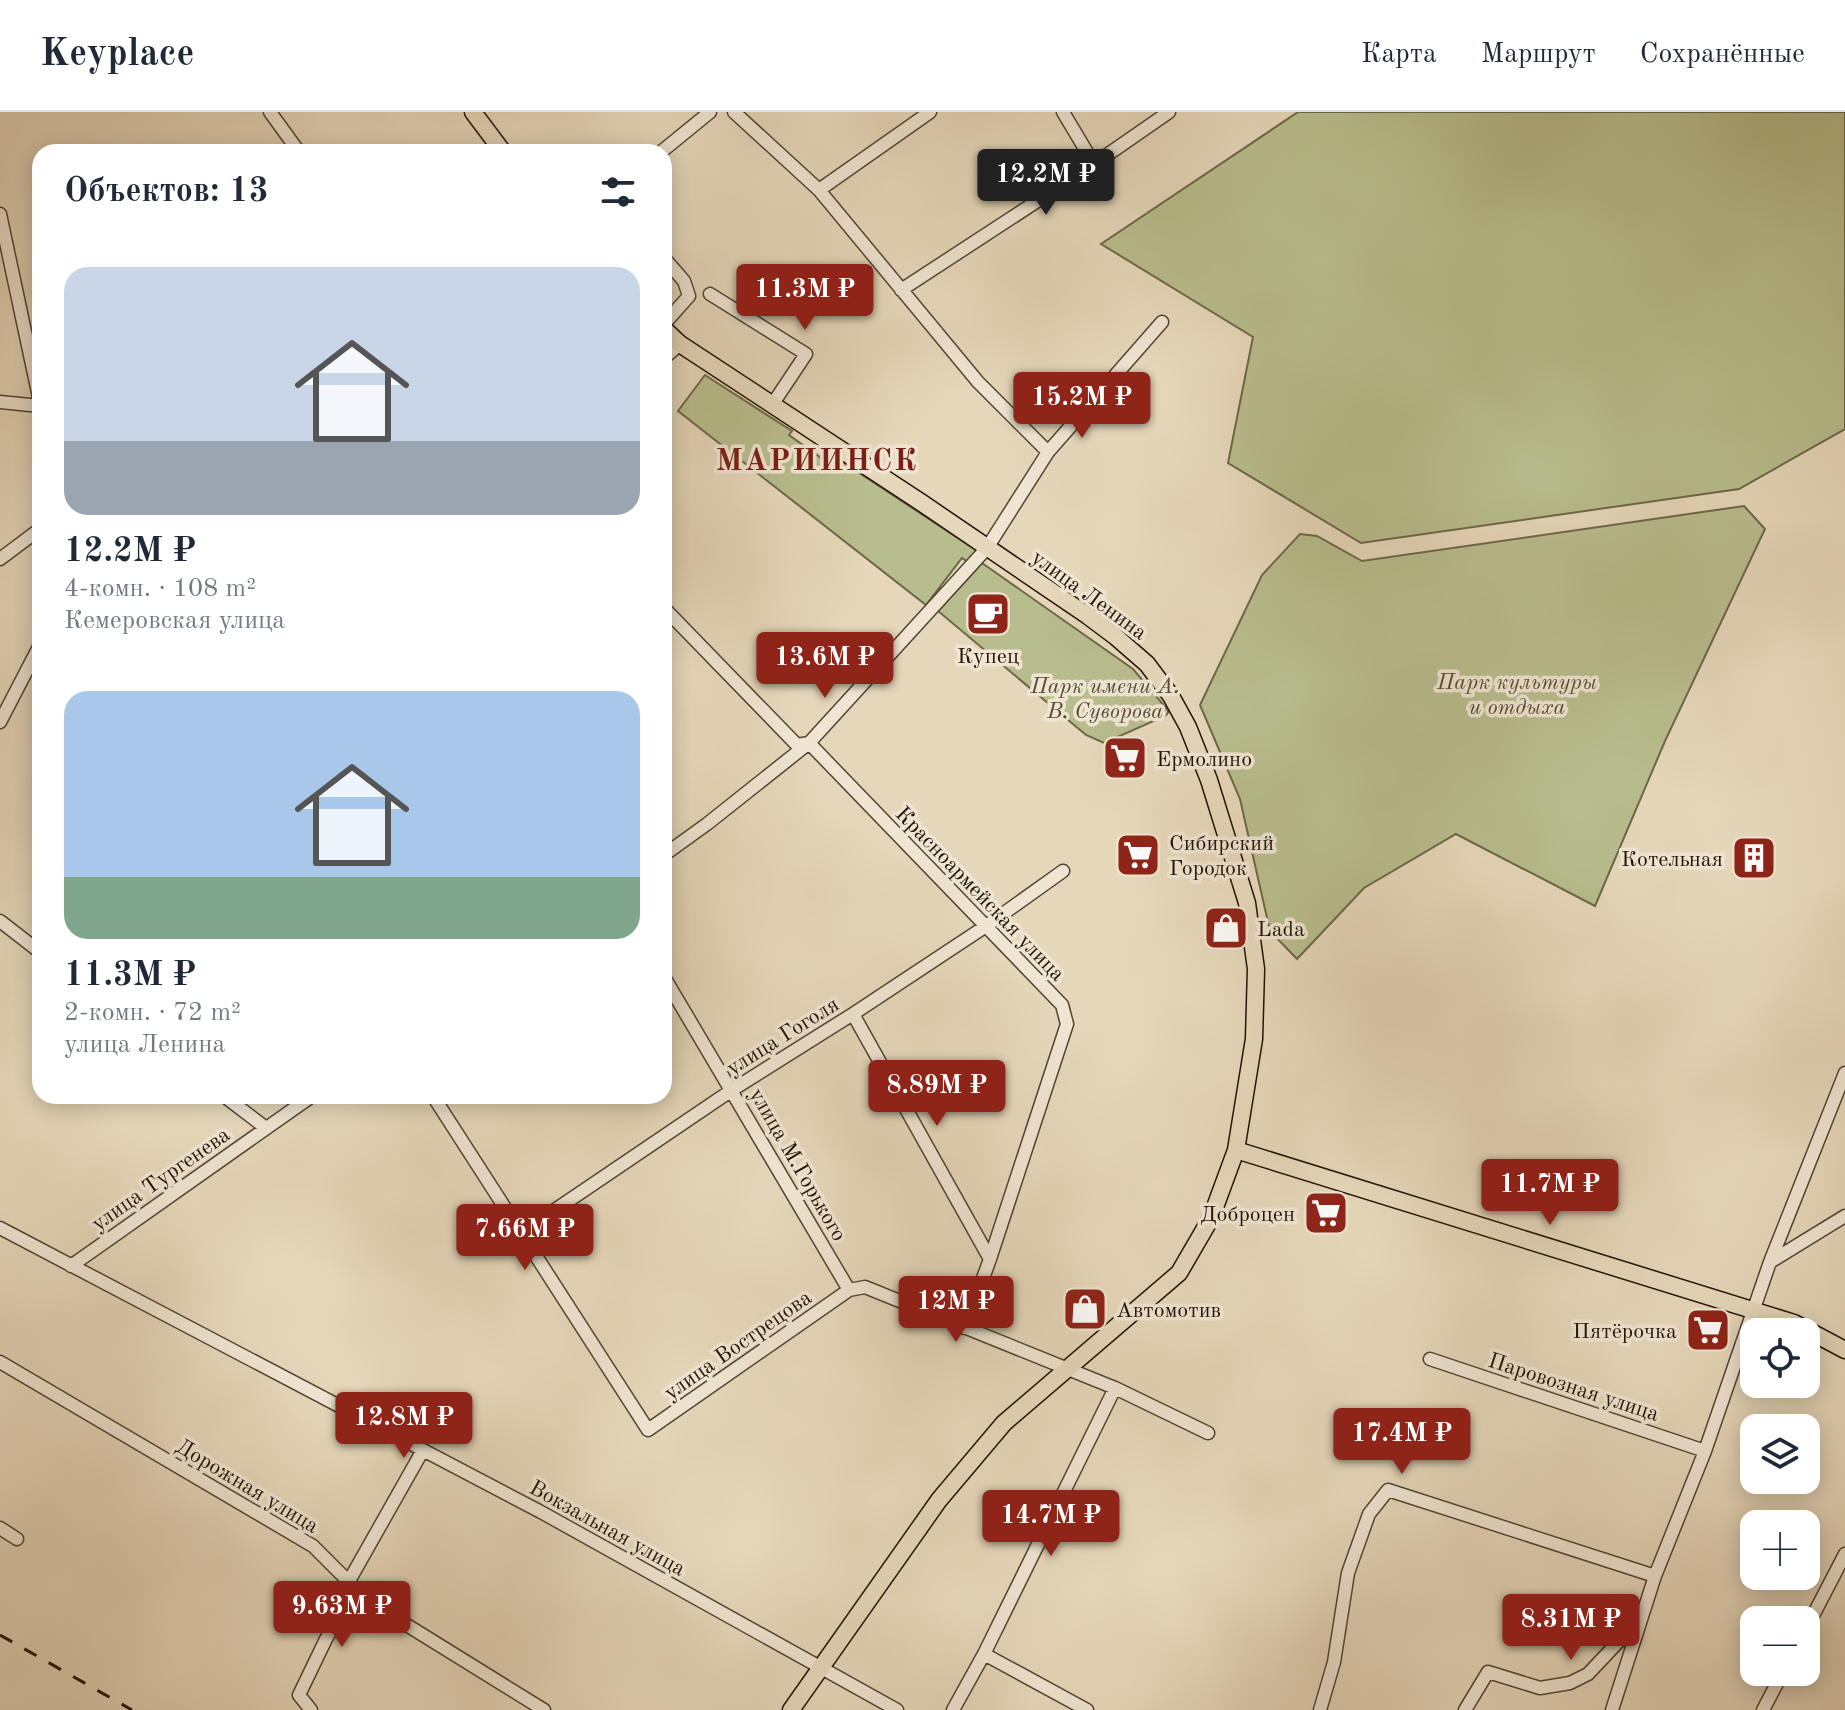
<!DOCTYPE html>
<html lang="ru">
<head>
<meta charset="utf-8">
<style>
  body { margin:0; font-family:"Old Standard TT",serif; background:#f6f6f7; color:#1f2937; height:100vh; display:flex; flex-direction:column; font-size:30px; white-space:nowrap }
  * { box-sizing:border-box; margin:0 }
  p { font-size:26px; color:#747a83 }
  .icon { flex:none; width:44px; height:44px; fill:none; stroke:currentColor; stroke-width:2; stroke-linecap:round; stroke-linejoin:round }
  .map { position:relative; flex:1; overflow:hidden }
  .drawer { position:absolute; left:32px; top:32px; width:640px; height:960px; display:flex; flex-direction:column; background:#fff; border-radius:24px; box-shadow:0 4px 20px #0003 }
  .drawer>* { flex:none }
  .buttons { position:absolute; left:1740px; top:1206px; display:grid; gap:16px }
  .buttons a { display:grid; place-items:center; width:80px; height:80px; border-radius:16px; background:#fff; box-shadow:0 4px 20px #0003; font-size:40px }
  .price { position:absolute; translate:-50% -68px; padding:0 18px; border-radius:8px; background:#8f2418; color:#fff; font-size:26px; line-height:52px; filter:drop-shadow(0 2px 4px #0008) }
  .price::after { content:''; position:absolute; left:50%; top:48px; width:24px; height:18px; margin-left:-12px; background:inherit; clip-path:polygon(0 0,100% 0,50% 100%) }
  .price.active { background:#222; color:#fff }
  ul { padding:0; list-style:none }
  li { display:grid; align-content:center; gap:16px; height:424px; padding:0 32px }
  li span { display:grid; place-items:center; height:248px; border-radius:24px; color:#555 }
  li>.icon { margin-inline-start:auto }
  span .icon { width:144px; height:144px; fill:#fffc; stroke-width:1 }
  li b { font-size:34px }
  h2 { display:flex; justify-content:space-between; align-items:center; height:96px; padding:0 32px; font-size:34px }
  header { display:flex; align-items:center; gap:48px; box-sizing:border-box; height:112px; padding:0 40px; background:#fff; border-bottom:2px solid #e0e1e3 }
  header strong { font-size:38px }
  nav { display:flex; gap:44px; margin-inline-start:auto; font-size:28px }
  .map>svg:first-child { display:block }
  .green { fill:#b8bd8d; stroke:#6c6848; stroke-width:2 }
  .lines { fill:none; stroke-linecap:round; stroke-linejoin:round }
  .minor-casing { stroke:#524431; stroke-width:15 }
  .major-casing { stroke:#211303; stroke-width:19 }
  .minor { stroke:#efe5d2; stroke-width:12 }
  .major { stroke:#e6d7ba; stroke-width:16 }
  .rail { stroke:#211303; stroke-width:3; stroke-dasharray:14 14; stroke-linecap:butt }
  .labels { text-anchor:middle; stroke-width:7; stroke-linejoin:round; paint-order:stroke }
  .street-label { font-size:22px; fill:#211303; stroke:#efe5d2 }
  .poi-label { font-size:22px; fill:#211303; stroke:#efe5d2; text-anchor:start }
  .park-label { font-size:22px; font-style:italic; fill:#564e33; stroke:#efe5d2 }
  .district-label { font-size:30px; font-weight:bold; letter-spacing:2px; fill:#7a1f14; stroke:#efe5d2 }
</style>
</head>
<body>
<header>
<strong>Keyplace</strong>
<nav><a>Карта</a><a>Маршрут</a><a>Сохранённые</a></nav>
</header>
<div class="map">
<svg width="1845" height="1598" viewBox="0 0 1845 1598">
  <rect width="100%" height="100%" fill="#e6d7ba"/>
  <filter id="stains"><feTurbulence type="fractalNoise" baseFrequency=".0025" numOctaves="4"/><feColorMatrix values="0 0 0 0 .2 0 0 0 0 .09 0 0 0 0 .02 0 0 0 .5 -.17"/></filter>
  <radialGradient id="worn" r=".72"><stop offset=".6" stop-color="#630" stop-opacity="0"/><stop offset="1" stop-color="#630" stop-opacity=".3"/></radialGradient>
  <path class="green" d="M 1298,0 L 1845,0 L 1845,317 L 1739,377 L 1361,431 L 1228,351 L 1253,225 L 1101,132 Z
    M 705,263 L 792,319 L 789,323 L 841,360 L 843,357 L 823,343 L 826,339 L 979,440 L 969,451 L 962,446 L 926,493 L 678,299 Z
    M 1744,394 L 1765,417 L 1665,629 L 1595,794 L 1456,722 L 1364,776 L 1297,847 L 1270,819 L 1240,687 L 1200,593 L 1262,463 L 1300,422 L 1317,424 L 1362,449 Z
    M 982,451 L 1133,557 L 1168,598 L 1168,601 L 1165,604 L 1104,631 L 1086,623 L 938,499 Z"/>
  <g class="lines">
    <g class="minor-casing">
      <path id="minor" d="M 270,0 L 299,40
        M 734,0 L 819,78 L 978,270 L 1048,340
        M 1063,0 L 1094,52
        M 661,40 L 710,0
        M 819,78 L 930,0
        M 0,102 L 40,290
        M 664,146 L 684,169 L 689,184 L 664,212
        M 901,178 L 1094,52 L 1169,0
        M 710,182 L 806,242 L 772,293
        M 664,246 L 680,232
        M 0,290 L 40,294
        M 0,447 L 40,417
        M 664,496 L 797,633 L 809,631 L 1062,893 L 1067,912 L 990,1147 L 965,1216
        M 0,610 L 40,533
        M 664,743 L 707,712 L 809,631 L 987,436 L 1048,340 L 1162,210
        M 0,809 L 40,840
        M 664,865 L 849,1178
        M 853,902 L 990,1147
        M 224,984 L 266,1016
        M 433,984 L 648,1318 L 849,1178 L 865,1175 L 1115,1276 L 1208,1321
        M 0,1116 L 541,1400 L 897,1598
        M 521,1121 L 732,978 L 853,902 L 986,814 L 1063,759
        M 1770,1150 L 1845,1104
        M 71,1154 L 312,984
        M 1430,1247 L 1705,1339
        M 0,1250 L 313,1434 L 368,1489 L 544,1598
        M 0,1416 L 17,1427
        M 349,1469 L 423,1338
        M 1806,1517 L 1845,1442
        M 984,1542 L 1087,1598
        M 311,1598 L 299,1583 L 326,1527 L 356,1476
        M 953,1598 L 984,1542 L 1115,1276
        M 1320,1598 L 1334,1550 L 1348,1461 L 1369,1402 L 1388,1378 L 1655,1464
        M 1465,1598 L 1488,1560 L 1540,1576 L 1570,1571 L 1588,1562 L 1637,1510
        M 1612,1598 L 1655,1464 L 1705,1339 L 1770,1150 L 1845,961
        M 1763,1598 L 1783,1560"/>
    </g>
    <g class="major-casing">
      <path id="major" d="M 473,0 L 503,40
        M 664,217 L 680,232 L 922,391 L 1088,504 L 1116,525 L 1147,552 L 1171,584 L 1188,615 L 1209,668 L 1247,791 L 1256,857 L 1254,927 L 1236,1038 L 1211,1106 L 1179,1161 L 1004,1311 L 939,1388 L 791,1598
        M 1236,1038 L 1794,1211 L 1845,1238"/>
    </g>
    <use href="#minor" class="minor"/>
    <use href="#major" class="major"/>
    <path class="rail" d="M 0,1523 L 132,1598"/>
  </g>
  <defs>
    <g id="cafe-square" transform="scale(2.3)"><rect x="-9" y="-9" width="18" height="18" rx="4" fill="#8f2418" stroke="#efe5d2"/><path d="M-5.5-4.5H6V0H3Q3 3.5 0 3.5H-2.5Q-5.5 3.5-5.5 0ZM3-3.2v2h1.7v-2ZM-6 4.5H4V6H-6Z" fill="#fff"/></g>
    <g id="supermarket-square" transform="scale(2.3)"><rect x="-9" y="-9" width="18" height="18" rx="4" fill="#8f2418" stroke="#efe5d2"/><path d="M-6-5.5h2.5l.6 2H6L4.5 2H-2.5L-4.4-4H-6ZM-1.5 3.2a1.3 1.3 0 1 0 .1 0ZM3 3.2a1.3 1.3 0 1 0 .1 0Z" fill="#fff"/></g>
    <g id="building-square" transform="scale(2.3)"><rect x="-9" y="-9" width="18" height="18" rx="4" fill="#8f2418" stroke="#efe5d2"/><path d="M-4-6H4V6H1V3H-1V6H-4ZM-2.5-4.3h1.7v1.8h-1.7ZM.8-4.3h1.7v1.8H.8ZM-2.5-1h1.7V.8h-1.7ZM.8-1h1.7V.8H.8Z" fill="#fff"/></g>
    <g id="shop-square" transform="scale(2.3)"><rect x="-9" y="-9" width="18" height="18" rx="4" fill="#8f2418" stroke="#efe5d2"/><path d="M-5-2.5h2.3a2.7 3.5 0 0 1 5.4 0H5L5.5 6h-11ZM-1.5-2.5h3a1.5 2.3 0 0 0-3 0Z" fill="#fff"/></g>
  </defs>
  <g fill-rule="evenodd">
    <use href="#cafe-square" x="988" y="502"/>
    <use href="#supermarket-square" x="1125" y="646"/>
    <use href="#supermarket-square" x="1138" y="743"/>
    <use href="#building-square" x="1754" y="746"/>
    <use href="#shop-square" x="1226" y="816"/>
    <use href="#supermarket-square" x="1326" y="1101"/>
    <use href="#shop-square" x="1085" y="1197"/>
    <use href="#supermarket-square" x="1708" y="1218"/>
  </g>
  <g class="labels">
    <g class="street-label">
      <text transform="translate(1090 482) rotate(36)" y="8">улица Ленина</text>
      <text transform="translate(981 781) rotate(46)" y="8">Красноармейская улица</text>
      <text transform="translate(782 923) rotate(-32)" y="8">улица Гоголя</text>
      <text transform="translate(799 1052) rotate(60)" y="8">улица М.Горького</text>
      <text transform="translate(160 1066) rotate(-35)" y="8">улица Тургенева</text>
      <text transform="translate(737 1232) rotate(-35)" y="8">улица Вострецова</text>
      <text transform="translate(1574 1274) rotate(18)" y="8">Паровозная улица</text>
      <text transform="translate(248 1373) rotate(31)" y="8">Дорожная улица</text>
      <text transform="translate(608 1415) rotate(29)" y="8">Вокзальная улица</text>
    </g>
    <g class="poi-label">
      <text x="988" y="551" text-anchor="middle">Купец</text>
      <text x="1156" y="654">Ермолино</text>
      <text x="1169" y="738">Сибирский<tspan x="1169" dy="25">Городок</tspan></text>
      <text x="1723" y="754" text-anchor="end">Котельная</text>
      <text x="1257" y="824">Lada</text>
      <text x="1295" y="1109" text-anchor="end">Доброцен</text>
      <text x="1116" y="1205">Автомотив</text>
      <text x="1677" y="1226" text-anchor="end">Пятёрочка</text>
    </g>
    <g class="park-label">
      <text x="1517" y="577">Парк культуры<tspan x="1517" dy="25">и отдыха</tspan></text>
      <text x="1105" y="581">Парк имени А.<tspan x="1105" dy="25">В. Суворова</tspan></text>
    </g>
    <g class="district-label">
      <text x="817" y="358">МАРИИНСК</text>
    </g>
  </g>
  <rect width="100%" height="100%" filter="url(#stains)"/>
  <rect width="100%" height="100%" fill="url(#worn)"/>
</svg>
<div class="buttons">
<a><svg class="icon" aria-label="locate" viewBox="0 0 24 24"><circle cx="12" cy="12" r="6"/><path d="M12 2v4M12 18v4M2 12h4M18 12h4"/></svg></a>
<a><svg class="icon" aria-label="layers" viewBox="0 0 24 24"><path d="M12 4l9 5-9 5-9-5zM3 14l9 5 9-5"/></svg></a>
<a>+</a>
<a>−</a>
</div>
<b class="price active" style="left:1046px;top:105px">12.2M ₽</b>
<b class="price" style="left:805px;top:220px">11.3M ₽</b>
<b class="price" style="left:1082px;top:328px">15.2M ₽</b>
<b class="price" style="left:825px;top:588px">13.6M ₽</b>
<b class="price" style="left:937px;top:1016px">8.89M ₽</b>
<b class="price" style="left:1550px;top:1115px">11.7M ₽</b>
<b class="price" style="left:525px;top:1160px">7.66M ₽</b>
<b class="price" style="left:956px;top:1232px">12M ₽</b>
<b class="price" style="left:404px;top:1348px">12.8M ₽</b>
<b class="price" style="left:1402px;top:1364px">17.4M ₽</b>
<b class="price" style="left:1051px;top:1446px">14.7M ₽</b>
<b class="price" style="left:342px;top:1537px">9.63M ₽</b>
<b class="price" style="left:1571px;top:1550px">8.31M ₽</b>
<section class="drawer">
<h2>Объектов: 13<svg class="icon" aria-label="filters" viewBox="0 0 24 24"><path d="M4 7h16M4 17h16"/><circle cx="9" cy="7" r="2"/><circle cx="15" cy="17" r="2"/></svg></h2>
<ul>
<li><span style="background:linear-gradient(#c9d6e8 70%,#9aa5b1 0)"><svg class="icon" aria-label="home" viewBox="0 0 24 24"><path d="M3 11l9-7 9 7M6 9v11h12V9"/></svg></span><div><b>12.2M ₽</b><p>4-комн. · 108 m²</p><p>Кемеровская улица</p></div></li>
<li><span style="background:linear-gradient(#a9c7e8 75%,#7fa58c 0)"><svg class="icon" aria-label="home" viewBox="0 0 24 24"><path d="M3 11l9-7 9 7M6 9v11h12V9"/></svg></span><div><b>11.3M ₽</b><p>2-комн. · 72 m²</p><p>улица Ленина</p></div></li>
</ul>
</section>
</div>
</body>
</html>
